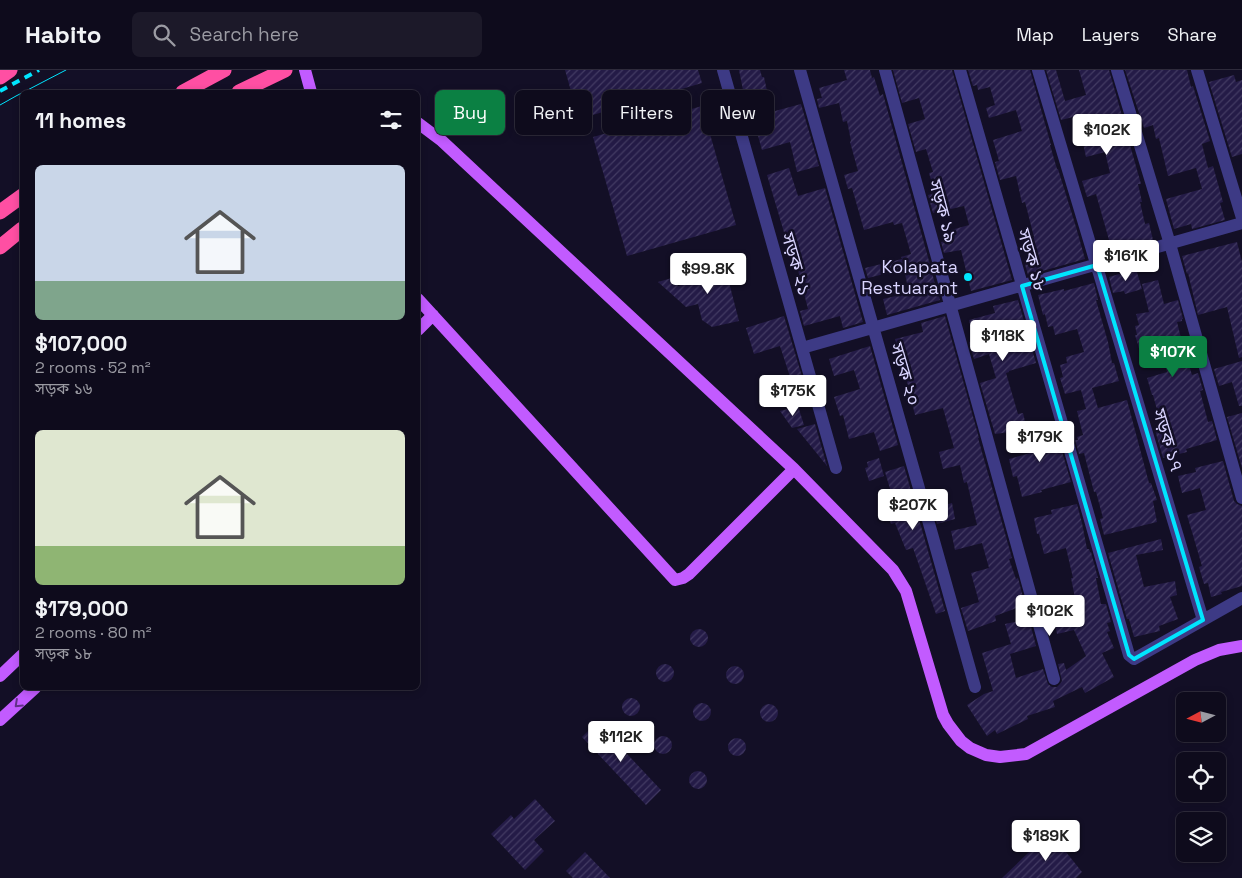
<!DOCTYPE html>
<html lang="en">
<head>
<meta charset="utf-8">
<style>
  body { margin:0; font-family:"Space Grotesk","Noto Sans Bengali",sans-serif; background:#1c1929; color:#f1f3f6; height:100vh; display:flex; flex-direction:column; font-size:19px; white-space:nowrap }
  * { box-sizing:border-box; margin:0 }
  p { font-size:16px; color:#9b9ba3 }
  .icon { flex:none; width:28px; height:28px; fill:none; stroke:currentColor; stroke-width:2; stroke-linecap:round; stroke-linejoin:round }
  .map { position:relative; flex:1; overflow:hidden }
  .sheet { position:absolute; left:20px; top:20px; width:400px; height:600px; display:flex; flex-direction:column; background:#0e0b1c; border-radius:8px; box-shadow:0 2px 8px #0003,0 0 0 1px #2e2b3b }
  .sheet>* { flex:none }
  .banner { position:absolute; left:435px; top:20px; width:475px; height:45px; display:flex; gap:10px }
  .needle { width:32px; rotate:263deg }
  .buttons { position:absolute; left:1176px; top:622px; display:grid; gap:10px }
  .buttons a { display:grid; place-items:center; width:50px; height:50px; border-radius:8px; background:#0e0b1c; box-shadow:0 2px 8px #0003,0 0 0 1px #2e2b3b; font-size:25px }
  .price { position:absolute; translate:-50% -42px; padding:0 11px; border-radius:5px; background:#fff; color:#222; font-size:16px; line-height:32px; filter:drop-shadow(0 1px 2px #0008) }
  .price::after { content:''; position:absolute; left:50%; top:30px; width:15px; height:11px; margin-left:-8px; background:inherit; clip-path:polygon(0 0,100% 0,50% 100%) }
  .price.on { background:#0b8043; color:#fff }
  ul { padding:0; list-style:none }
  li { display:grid; align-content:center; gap:10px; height:265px; padding:0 15px }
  li span { display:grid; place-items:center; height:155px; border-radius:8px; color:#555 }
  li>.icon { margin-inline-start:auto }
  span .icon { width:90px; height:90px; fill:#fffc; stroke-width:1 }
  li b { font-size:21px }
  h2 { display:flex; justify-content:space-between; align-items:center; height:60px; padding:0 15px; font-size:21px }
  .pill { padding:0 18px; border-radius:8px; background:#0e0b1c; box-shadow:0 2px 8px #0003,0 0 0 1px #2e2b3b; font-size:18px; line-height:45px }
  .pill.on { background:#0b8043; color:#fff }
  header { display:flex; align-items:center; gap:30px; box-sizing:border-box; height:70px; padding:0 25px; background:#0e0b1c; border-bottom:1px solid #2e2b3b }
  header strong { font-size:24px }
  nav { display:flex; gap:28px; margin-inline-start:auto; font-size:18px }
  .search { width:350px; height:45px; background:#1c1929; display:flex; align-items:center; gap:12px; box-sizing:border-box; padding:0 18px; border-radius:8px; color:#9b9ba3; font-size:19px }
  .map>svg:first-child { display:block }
  .building { fill:url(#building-hatch) }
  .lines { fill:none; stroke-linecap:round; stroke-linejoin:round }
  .minor { stroke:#3d3a85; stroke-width:12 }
  .major { stroke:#c25bff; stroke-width:12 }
  .highway { stroke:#ff4fa3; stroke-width:15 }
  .tram { stroke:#00e5ff; stroke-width:1 }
  .rail { stroke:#00e5ff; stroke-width:4; stroke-dasharray:8 6; stroke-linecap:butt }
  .oneway { stroke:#623188 }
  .marked { fill:none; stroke:#00e5ff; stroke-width:4; stroke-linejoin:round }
  .poi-dot { fill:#00e5ff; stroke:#130f26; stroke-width:2 }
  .labels { text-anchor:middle; stroke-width:5; stroke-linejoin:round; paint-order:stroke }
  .street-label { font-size:18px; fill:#d9d4ff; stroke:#130f26 }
  .poi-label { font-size:18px; fill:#d9d4ff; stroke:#130f26; text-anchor:end }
</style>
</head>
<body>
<header>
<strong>Habito</strong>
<div class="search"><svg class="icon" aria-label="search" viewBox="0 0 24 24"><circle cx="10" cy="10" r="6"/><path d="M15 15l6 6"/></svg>Search here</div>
<nav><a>Map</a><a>Layers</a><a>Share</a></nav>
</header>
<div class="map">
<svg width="1242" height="808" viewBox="0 0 1242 808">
  <defs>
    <pattern id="building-hatch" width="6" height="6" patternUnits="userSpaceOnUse" patternTransform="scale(1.25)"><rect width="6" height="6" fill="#241b47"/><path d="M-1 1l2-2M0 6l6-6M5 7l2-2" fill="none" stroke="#433b63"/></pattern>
  </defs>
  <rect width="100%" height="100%" fill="#130f26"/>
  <path class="building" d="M 565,0 L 698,0 L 702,13 L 579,49 Z
    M 739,0 L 760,0 L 762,7 L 764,7 L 767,21 L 770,20 L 775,41 L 801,34 L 819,96 L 797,102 L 790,72 L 762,80 L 745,20 L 743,20 Z
    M 844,0 L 870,0 L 872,8 L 874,7 L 880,26 L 883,24 L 929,191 L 936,218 L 937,217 L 940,230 L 887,245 L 883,229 L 909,223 L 904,199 L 868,208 L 865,198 L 902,189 L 901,187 L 911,184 L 902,153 L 894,155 L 893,152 L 864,160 L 852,118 L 848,119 L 844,105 L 858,101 L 850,72 L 851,71 L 847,51 L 843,52 L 839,33 L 819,38 L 817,29 L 822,28 L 819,18 L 847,10 Z
    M 893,0 L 952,0 L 1012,210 L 971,221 L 961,180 L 944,183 L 941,172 L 953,169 L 951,160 L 969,155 L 964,136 L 933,143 L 928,125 L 935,123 L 929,103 L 933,102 L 926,79 L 916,82 L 908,54 L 925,49 L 919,28 L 902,33 Z
    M 968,0 L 1030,0 L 1051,75 L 1050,75 L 1057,99 L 1058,99 L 1076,157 L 1085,189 L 1028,205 L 1024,191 L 1036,187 L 1031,168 L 1034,167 L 1025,132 L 1022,133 L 1016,106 L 1000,110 L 995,92 L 999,91 L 993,70 L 1022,61 L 1016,40 L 989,48 L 986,38 L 995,35 L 990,17 L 978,20 L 977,15 L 973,16 Z
    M 1046,0 L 1056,0 L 1065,31 L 1086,25 L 1079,0 L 1109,0 L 1125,56 L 1123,56 L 1128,76 L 1130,75 L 1141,114 L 1138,114 L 1142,132 L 1140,132 L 1145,154 L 1149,153 L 1153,170 L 1128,176 L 1128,177 L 1114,181 L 1113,177 L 1111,177 L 1096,124 L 1087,127 L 1082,111 L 1110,103 L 1105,82 L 1086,87 L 1077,46 L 1061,50 Z
    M 1125,0 L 1187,0 L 1191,17 L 1193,16 L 1210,71 L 1202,74 L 1208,98 L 1213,96 L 1223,132 L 1220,133 L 1225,150 L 1192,159 L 1191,154 L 1174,159 L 1166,129 L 1202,119 L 1196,98 L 1168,106 L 1159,68 L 1156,69 L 1153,55 L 1144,58 Z
    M 1234,5 L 1236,12 L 1242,10 L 1242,84 L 1232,87 L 1209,12 Z
    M 702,36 L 736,155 L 627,186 L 593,67 Z
    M 789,98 L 798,126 L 825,118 L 863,252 L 843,258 L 840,246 L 804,256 L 800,241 L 808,239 L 796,193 L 798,192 L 791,167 L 786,169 L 767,105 Z
    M 1237,172 L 1242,192 L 1242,287 L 1239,288 L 1227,237 L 1198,245 L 1188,203 L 1187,204 L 1182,186 Z
    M 728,186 L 730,195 L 725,197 L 739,251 L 712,257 L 702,250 L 698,234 L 686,237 L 658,212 L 675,207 L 678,216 L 714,205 L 710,190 Z
    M 1136,199 L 1142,219 L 1125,224 L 1124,221 L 1113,223 L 1109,207 Z
    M 1158,210 L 1164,234 L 1178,230 L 1183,249 L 1182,249 L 1182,251 L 1177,252 L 1182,272 L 1192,305 L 1198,303 L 1203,320 L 1200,321 L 1208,352 L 1212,351 L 1217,370 L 1186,379 L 1187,382 L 1163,388 L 1155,360 L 1162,358 L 1153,325 L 1152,325 L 1147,308 L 1167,302 L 1160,279 L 1141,285 L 1135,265 L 1137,265 L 1135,256 L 1139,255 L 1136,244 L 1149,242 L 1142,214 Z
    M 1094,213 L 1098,230 L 1096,230 L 1108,272 L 1112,293 L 1114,293 L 1119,311 L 1092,318 L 1098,338 L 1127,330 L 1149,413 L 1151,413 L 1157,430 L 1153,431 L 1157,452 L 1104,465 L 1100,449 L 1103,448 L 1096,422 L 1094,422 L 1084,383 L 1079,384 L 1075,370 L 1078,370 L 1077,367 L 1083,365 L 1077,341 L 1086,339 L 1081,320 L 1065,324 L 1060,308 L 1063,307 L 1060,295 L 1067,293 L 1066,287 L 1084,282 L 1077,259 L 1055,265 L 1053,256 L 1048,257 L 1045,244 L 1043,245 L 1038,225 L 1064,219 L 1064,221 Z
    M 1018,230 L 1036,293 L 1009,301 L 1009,302 L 1006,303 L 1018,344 L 1023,343 L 1027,360 L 1011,364 L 1010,362 L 995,364 L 980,313 L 996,308 L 989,284 L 974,289 L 969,272 L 974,271 L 969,250 L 995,243 L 993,236 Z
    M 784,246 L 803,310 L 792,313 L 780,276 L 754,284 L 746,258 Z
    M 945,246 L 979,368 L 978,368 L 1012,488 L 1009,489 L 1016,509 L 1018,508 L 1025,535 L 995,546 L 996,551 L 968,561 L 961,538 L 979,532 L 971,503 L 989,498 L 982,473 L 955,480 L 951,461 L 977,455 L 967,412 L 964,413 L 960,395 L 943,399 L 939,382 L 954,378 L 943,338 L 915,345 L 904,300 L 902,300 L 895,269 L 923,262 L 921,253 Z
    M 870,276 L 898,375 L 880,381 L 874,362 L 849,369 L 843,345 L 840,346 L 834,327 L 860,319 L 854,300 L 834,306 L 829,289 Z
    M 1242,291 L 1242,336 L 1239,336 L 1232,312 L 1219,316 L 1214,299 Z
    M 798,336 L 804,355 L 792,358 L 780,341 Z
    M 1242,343 L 1242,398 L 1227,347 Z
    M 815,354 L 827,396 L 797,359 Z
    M 1050,354 L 1056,376 L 1060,375 L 1071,412 L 1041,420 L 1042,422 L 1022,427 L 1017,406 L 1013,407 L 1009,389 L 1030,383 L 1024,362 Z
    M 879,388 L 884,406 L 869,411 L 865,398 L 868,397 L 867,392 Z
    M 1223,391 L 1234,431 L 1237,434 L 1242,436 L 1242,516 L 1221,522 L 1222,524 L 1211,527 L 1208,513 L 1204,514 L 1199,497 L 1202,496 L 1187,445 L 1206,440 L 1200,418 L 1182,423 L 1178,406 L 1196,402 L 1195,398 Z
    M 904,396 L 945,541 L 936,544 L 913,478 L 906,480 L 895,453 L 891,454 L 888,445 L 897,442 L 885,402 Z
    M 952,433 L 955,449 L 937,454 L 933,438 Z
    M 1077,434 L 1082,453 L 1087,479 L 1089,479 L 1090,482 L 1091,482 L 1098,508 L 1096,508 L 1101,534 L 1106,534 L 1111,552 L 1107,553 L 1110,561 L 1107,562 L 1114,578 L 1102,583 L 1114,607 L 1085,623 L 1082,617 L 1053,631 L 1055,637 L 1027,646 L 1028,649 L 997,664 L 995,660 L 987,666 L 967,635 L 984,624 L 993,621 L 982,583 L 1011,574 L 1005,554 L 1029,549 L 1036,576 L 1010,584 L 1016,608 L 1043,599 L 1048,614 L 1052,617 L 1057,617 L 1060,614 L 1062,611 L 1058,594 L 1064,593 L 1066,600 L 1086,586 L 1074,560 L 1057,564 L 1053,544 L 1077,538 L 1071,508 L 1073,508 L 1066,478 L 1044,484 L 1039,464 L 1037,464 L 1034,448 L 1052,444 L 1051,440 Z
    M 1161,469 L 1163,480 L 1136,485 L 1144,517 L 1175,511 L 1177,525 L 1170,527 L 1178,549 L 1159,556 L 1160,561 L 1134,567 L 1129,549 L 1127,549 L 1108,483 Z
    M690 568a9 9 0 1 1 18 0a9 9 0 1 1-18 0Z
    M656 603a9 9 0 1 1 18 0a9 9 0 1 1-18 0Z
    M726 605a9 9 0 1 1 18 0a9 9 0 1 1-18 0Z
    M622 637a9 9 0 1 1 18 0a9 9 0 1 1-18 0Z
    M693 642a9 9 0 1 1 18 0a9 9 0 1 1-18 0Z
    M760 643a9 9 0 1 1 18 0a9 9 0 1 1-18 0Z
    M 597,652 L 661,720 L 646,735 L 582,667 Z
    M654 675a9 9 0 1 1 18 0a9 9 0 1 1-18 0Z
    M728 677a9 9 0 1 1 18 0a9 9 0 1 1-18 0Z
    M689 710a9 9 0 1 1 18 0a9 9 0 1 1-18 0Z
    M 535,729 L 555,751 L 534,770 L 544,781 L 525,800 L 491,764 L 511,745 L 514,749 Z
    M 1050,762 L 1082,802 L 1076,808 L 1002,808 Z
    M 585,782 L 610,808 L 573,808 L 566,801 Z"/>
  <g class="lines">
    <path class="minor" d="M 723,0 L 836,398
      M 800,0 L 932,464 L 975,617
      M 885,0 L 1054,609
      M 960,0 L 1129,585 L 1134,589 L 1242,528
      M 1038,0 L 1203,550
      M 1117,0 L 1170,174 L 1242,428
      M 1197,0 L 1242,148
      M 802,278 L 1242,153"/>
    <path class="major" d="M 305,0 L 311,22
      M 418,53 L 442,71 L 794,399 L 893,500 L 906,521 L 943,645 L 948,654 L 961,671 L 970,678 L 986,685 L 1000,687 L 1026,684 L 1195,590 L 1219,580 L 1242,576
      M 418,229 L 675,510 L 683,508 L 689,504 L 794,399
      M 418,260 L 433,245
      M 0,606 L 22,585
      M 0,650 L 35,618"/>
    <path class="highway" d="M 0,7 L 10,0
      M 183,22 L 224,0
      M 239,22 L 285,0
      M 0,142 L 22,126
      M 0,177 L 22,159"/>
    <path class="tram" d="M 0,35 L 16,26 L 66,0"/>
    <path class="rail" d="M 0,21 L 39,0"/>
  </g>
  <defs><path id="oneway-chevron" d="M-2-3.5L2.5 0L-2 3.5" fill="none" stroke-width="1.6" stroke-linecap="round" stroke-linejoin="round" transform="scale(1.25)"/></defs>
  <use class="oneway" href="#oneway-chevron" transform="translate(18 634) rotate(137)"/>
  <path class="marked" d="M 1097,195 L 1203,550 L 1134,589 L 1129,585 L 1022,216 Z"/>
  <circle class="poi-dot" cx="968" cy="207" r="5"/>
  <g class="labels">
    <g class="street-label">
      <text transform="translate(943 141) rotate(75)" y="6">সড়ক ১৯</text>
      <text transform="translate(1032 190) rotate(74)" y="6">সড়ক ১৮</text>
      <text transform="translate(796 194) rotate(74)" y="6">সড়ক ২১</text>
      <text transform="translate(905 304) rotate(74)" y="6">সড়ক ২০</text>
      <text transform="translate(1168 370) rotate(73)" y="6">সড়ক ১৭</text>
    </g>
    <g class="poi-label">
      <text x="958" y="203">Kolapata<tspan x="958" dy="21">Restuarant</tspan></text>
    </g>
  </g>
</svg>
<div class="buttons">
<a><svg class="needle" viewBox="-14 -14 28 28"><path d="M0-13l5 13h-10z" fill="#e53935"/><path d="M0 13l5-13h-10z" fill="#9b9ba3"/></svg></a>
<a><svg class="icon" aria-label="locate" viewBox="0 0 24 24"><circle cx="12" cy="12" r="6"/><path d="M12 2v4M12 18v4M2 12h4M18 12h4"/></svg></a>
<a><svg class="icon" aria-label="layers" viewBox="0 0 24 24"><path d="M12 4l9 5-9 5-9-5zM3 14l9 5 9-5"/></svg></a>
</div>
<b class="price" style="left:1107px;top:86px">$102K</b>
<b class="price" style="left:1126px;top:212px">$161K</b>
<b class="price" style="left:708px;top:225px">$99.8K</b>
<b class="price" style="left:1003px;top:292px">$118K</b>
<b class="price on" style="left:1173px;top:308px">$107K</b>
<b class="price" style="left:793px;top:347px">$175K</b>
<b class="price" style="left:1040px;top:393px">$179K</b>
<b class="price" style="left:913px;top:461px">$207K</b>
<b class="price" style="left:1050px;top:567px">$102K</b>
<b class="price" style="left:621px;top:693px">$112K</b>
<b class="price" style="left:1046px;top:792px">$189K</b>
<div class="banner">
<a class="pill on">Buy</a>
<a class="pill">Rent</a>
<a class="pill">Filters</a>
<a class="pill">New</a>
</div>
<section class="sheet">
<h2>11 homes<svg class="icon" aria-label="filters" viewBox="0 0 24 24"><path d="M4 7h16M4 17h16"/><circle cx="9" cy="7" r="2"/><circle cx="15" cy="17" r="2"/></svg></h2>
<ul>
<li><span style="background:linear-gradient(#c9d6e8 75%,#7fa58c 0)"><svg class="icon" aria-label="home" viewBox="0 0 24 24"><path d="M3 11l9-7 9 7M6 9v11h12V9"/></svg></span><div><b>$107,000</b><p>2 rooms · 52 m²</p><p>সড়ক ১৬</p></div></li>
<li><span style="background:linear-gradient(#dfe7d0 75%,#8fb573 0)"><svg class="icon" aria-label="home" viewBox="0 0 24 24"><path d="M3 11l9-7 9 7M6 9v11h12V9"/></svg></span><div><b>$179,000</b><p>2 rooms · 80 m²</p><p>সড়ক ১৮</p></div></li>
</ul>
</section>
</div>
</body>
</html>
